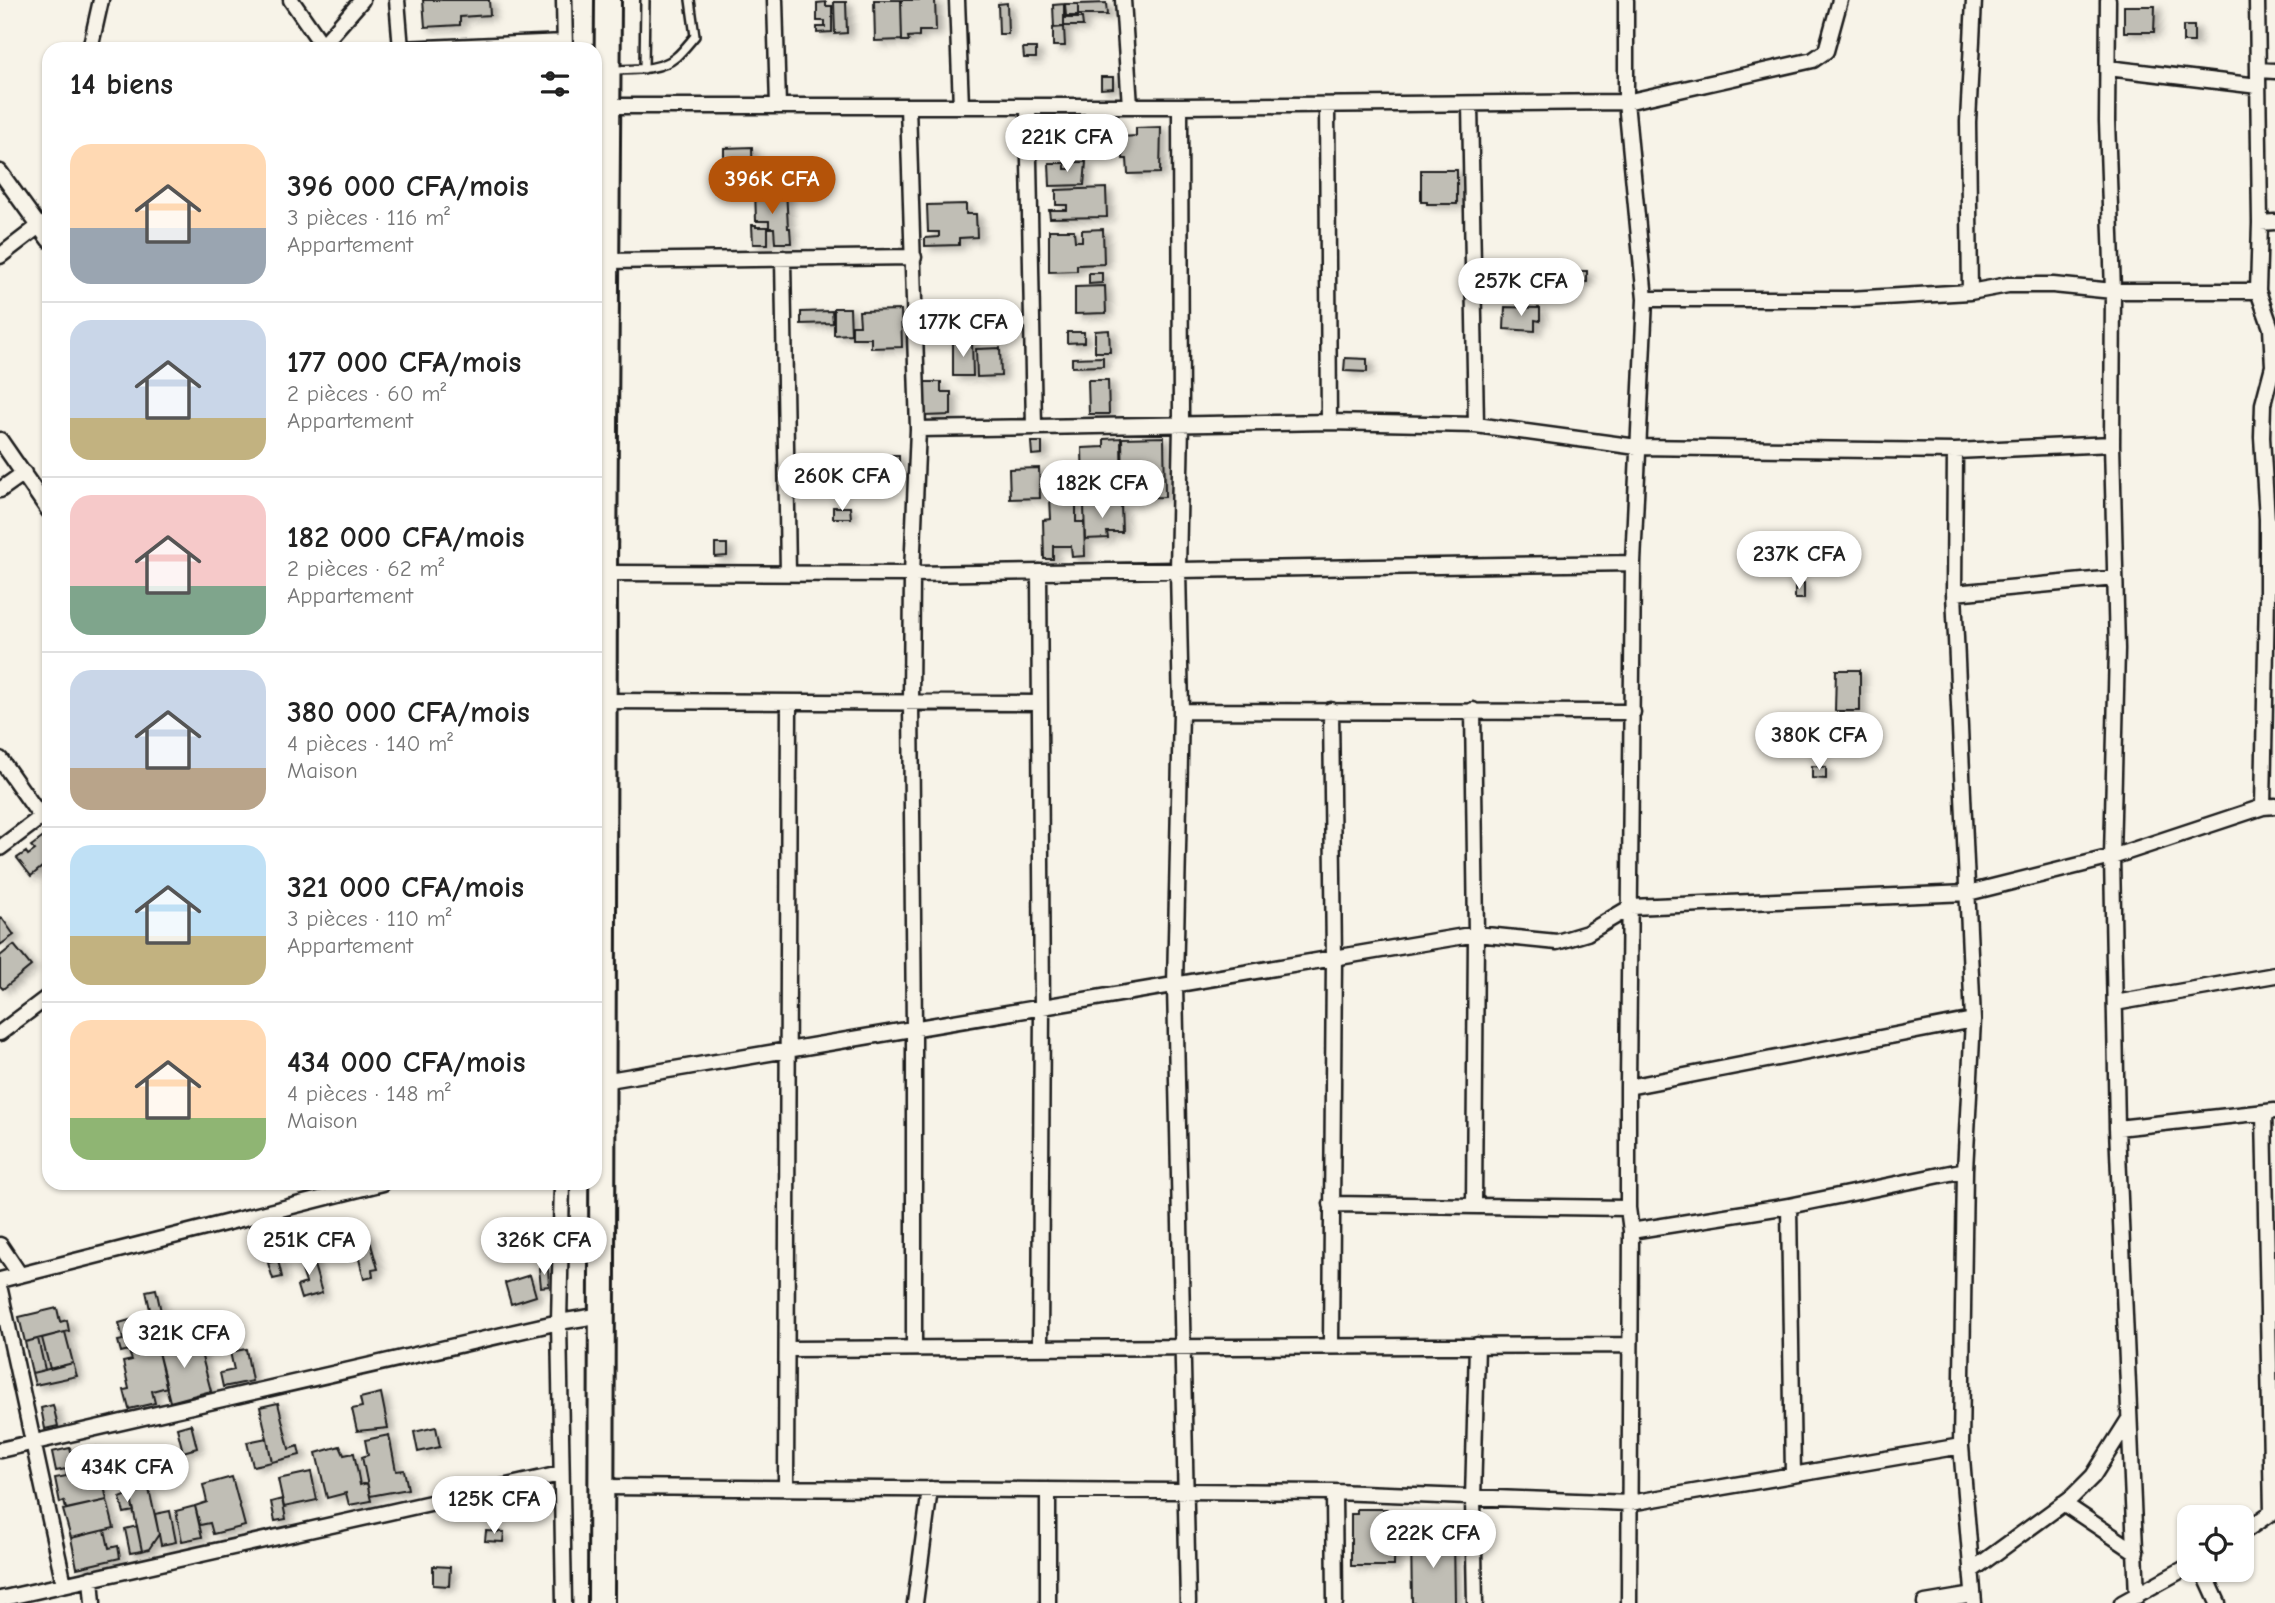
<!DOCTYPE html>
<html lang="fr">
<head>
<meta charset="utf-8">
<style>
  body { margin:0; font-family:"Comic Neue",sans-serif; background:#f6f6f6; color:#222; height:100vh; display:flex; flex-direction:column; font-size:26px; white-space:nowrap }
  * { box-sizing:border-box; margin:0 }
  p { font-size:23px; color:#767676 }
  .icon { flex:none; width:38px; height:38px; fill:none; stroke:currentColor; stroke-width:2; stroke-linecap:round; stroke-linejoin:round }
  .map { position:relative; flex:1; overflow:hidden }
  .side { position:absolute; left:42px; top:42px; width:560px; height:1148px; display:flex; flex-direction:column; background:#fff; border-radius:21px; box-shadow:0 2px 5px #0004 }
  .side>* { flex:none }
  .controls { position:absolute; left:2177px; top:1505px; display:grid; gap:14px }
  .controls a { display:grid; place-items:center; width:77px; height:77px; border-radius:14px; background:#fff; box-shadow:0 2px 5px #0004; font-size:35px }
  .price { position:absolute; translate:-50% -60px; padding:0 16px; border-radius:24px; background:#fff; color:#222; font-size:23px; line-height:46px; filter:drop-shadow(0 2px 4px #0008) }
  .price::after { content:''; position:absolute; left:50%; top:42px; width:21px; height:16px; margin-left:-10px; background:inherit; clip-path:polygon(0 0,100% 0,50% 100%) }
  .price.current { background:#b45309; color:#fff }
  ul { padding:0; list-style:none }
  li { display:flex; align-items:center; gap:21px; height:175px; padding:0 28px }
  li+li { border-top:2px solid #e0e0e0 }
  li span { display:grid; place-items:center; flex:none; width:196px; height:140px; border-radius:21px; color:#555 }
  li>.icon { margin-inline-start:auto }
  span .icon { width:84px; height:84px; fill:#fffc; stroke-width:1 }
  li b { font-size:30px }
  h2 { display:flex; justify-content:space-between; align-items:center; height:84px; padding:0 28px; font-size:30px }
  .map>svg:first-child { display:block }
  .building { fill:#c0beb5; stroke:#1c1c1c; stroke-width:2; filter:url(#shadow) }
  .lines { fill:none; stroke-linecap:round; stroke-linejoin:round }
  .service-casing { stroke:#1c1c1c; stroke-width:12 }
  .minor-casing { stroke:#1c1c1c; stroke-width:19 }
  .trunk-casing { stroke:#1c1c1c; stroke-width:30 }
  .service { stroke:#f7f3e8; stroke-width:7 }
  .minor { stroke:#f7f3e8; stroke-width:14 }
  .trunk { stroke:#f7f3e8; stroke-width:24 }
</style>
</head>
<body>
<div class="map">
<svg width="2275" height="1603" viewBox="0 0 2275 1603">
  <defs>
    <filter id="shadow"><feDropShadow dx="6" dy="3.5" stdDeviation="3.5" flood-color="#0004"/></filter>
  </defs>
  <rect width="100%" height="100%" fill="#f7f3e8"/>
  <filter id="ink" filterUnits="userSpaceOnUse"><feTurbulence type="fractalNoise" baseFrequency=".0143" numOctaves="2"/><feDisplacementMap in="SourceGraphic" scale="14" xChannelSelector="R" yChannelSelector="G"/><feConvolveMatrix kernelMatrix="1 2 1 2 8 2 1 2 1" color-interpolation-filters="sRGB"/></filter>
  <g filter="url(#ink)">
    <path class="building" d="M 423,0 L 489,0 L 490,15 L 460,17 L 460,25 L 425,27 Z
      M 874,0 L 901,0 L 902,40 L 875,41 Z
      M 901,0 L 935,0 L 936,31 L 919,31 L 919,36 L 908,37 L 909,41 L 902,41 Z
      M 826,2 L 826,6 L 832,6 L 832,32 L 817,33 L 817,27 L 825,27 L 825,21 L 817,21 L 817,3 Z
      M 834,2 L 846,2 L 847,33 L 835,34 Z
      M 1007,3 L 1008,34 L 999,34 L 998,4 Z
      M 1106,3 L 1107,15 L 1078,15 L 1078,4 Z
      M 1064,4 L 1064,27 L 1054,28 L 1053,5 Z
      M 1065,4 L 1078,4 L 1078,16 L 1066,16 Z
      M 2124,6 L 2155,6 L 2154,32 L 2124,32 Z
      M 1064,18 L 1082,18 L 1083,26 L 1064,26 Z
      M 2183,26 L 2194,26 L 2194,42 L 2183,42 Z
      M 1053,27 L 1064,27 L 1065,46 L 1053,46 Z
      M 1023,48 L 1036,48 L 1036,58 L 1024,58 Z
      M 1101,77 L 1113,77 L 1113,88 L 1101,89 Z
      M 1161,127 L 1160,173 L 1128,174 L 1127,159 L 1123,159 L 1122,137 L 1136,136 L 1136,128 Z
      M 752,147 L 753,185 L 719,186 L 719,176 L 730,175 L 730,159 L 724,159 L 724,148 Z
      M 1072,162 L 1086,162 L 1084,185 L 1050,186 L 1049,163 L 1065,163 L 1065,169 L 1072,169 Z
      M 1421,170 L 1457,170 L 1457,204 L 1427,204 L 1427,202 L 1421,202 Z
      M 1106,188 L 1107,217 L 1050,218 L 1049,210 L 1067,210 L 1067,205 L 1056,205 L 1056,190 Z
      M 786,189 L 788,228 L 790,228 L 791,243 L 775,243 L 774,228 L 768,228 L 768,244 L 753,244 L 752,225 L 756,225 L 756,227 L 769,227 L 769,221 L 756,221 L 755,190 Z
      M 966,204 L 966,214 L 976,214 L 977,237 L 959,238 L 959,245 L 925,246 L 925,238 L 939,237 L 939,232 L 928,232 L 927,205 Z
      M 1103,229 L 1104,264 L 1077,265 L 1077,271 L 1049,272 L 1049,230 L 1074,230 L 1075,241 L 1082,241 L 1082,230 Z
      M 1575,271 L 1587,271 L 1587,282 L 1575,282 Z
      M 1089,273 L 1102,273 L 1102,283 L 1089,284 Z
      M 1105,286 L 1106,313 L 1075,314 L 1075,287 Z
      M 1505,307 L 1540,308 L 1540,321 L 1535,320 L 1535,331 L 1504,329 Z
      M 834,308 L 850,308 L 851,334 L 834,335 Z
      M 901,310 L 902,347 L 871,348 L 871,338 L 852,338 L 852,325 L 860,325 L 859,311 Z
      M 832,311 L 833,323 L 801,324 L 801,312 Z
      M 1109,330 L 1110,352 L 1095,352 L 1095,331 Z
      M 1067,332 L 1084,332 L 1084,342 L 1067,343 Z
      M 953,341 L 972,341 L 973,376 L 953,376 Z
      M 1000,348 L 1001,376 L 977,377 L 976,349 Z
      M 1103,357 L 1103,366 L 1072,367 L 1072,358 Z
      M 1345,358 L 1367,359 L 1367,372 L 1344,371 Z
      M 1088,380 L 1108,380 L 1109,414 L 1089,414 Z
      M 924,382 L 941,382 L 941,392 L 951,392 L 951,415 L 925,416 Z
      M 1164,437 L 1165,497 L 1122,498 L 1121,438 Z
      M 1122,438 L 1123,488 L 1083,489 L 1082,448 L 1104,447 L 1104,439 Z
      M 1031,442 L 1042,442 L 1042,454 L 1032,455 Z
      M 886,455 L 899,455 L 899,479 L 886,479 Z
      M 1039,468 L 1040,498 L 1010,499 L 1009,469 Z
      M 1084,497 L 1084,504 L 1076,504 L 1076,522 L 1084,522 L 1085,556 L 1072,557 L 1071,546 L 1053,546 L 1053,559 L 1044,559 L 1043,520 L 1051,519 L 1050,498 Z
      M 1121,504 L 1122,532 L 1107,532 L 1108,538 L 1085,539 L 1084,505 Z
      M 833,507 L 850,507 L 851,518 L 833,518 Z
      M 715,544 L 727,544 L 727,556 L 715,557 Z
      M 1795,583 L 1804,583 L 1804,599 L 1795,599 Z
      M 1836,670 L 1860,670 L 1860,711 L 1835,711 Z
      M 1812,766 L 1826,767 L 1826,779 L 1812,778 Z
      M 49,833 L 49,873 L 47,874 L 42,867 L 31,876 L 17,858 L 26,852 L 28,855 L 35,850 L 31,846 Z
      M 2,918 L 14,935 L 0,945 L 0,920 Z
      M 14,945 L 31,966 L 3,989 L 0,986 L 0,956 Z
      M 368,1234 L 378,1269 L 372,1270 L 373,1277 L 364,1279 L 354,1239 Z
      M 310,1251 L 322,1293 L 301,1299 L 297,1286 L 306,1283 L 297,1255 Z
      M 278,1260 L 282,1277 L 273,1279 L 268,1263 Z
      M 539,1268 L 548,1268 L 549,1286 L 541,1287 Z
      M 530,1275 L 536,1296 L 511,1304 L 505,1283 Z
      M 156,1289 L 166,1334 L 156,1337 L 146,1291 Z
      M 57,1308 L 60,1322 L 67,1320 L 69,1331 L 25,1342 L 19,1317 Z
      M 151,1314 L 157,1348 L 130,1355 L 129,1350 L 121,1352 L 118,1341 L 123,1340 L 119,1323 Z
      M 65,1332 L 73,1363 L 50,1369 L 42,1338 Z
      M 197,1338 L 211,1391 L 170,1402 L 157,1348 Z
      M 38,1339 L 45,1370 L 32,1373 L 25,1342 Z
      M 157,1348 L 167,1387 L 152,1391 L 155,1403 L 129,1409 L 124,1390 L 129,1389 L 123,1362 L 132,1360 L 130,1355 Z
      M 246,1349 L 252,1381 L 223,1387 L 220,1373 L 234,1370 L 230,1352 Z
      M 73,1363 L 77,1376 L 35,1385 L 32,1373 Z
      M 381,1393 L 388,1428 L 357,1431 L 352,1409 L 362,1407 L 360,1398 Z
      M 278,1403 L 289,1449 L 298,1446 L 300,1455 L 272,1462 L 260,1407 Z
      M 53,1405 L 58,1426 L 45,1429 L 41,1408 Z
      M 191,1424 L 197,1448 L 183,1452 L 177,1428 Z
      M 436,1427 L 440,1447 L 418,1452 L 414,1432 Z
      M 389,1435 L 396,1471 L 404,1470 L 408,1489 L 370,1496 L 362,1457 L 368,1455 L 365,1440 Z
      M 267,1438 L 272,1462 L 253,1466 L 247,1442 Z
      M 340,1446 L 344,1455 L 354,1453 L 360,1485 L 367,1483 L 371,1501 L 349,1505 L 346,1493 L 327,1498 L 316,1453 Z
      M 96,1447 L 107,1500 L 66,1509 L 64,1501 L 60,1503 L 55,1478 L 67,1476 L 66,1469 L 56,1471 L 52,1452 L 70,1448 L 71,1452 Z
      M 311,1472 L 317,1500 L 284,1507 L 278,1479 Z
      M 232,1477 L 245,1526 L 213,1534 L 210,1523 L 200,1525 L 195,1506 L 207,1502 L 203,1485 Z
      M 149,1489 L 159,1534 L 149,1549 L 142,1551 L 130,1494 Z
      M 130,1494 L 134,1511 L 124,1513 L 120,1498 Z
      M 282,1499 L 286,1519 L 275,1521 L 271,1502 Z
      M 107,1500 L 114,1528 L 71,1538 L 63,1510 Z
      M 195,1506 L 202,1537 L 182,1541 L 176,1511 Z
      M 1357,1509 L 1387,1509 L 1387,1515 L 1395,1514 L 1394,1566 L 1351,1566 L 1351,1514 L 1357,1514 Z
      M 170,1511 L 176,1542 L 161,1545 L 155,1514 Z
      M 137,1526 L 142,1551 L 130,1553 L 125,1529 Z
      M 105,1530 L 109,1548 L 118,1546 L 120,1558 L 77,1568 L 71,1538 Z
      M 486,1531 L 504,1532 L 503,1542 L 485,1541 Z
      M 1411,1537 L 1454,1537 L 1455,1603 L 1412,1603 Z
      M 433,1566 L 450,1567 L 449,1586 L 433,1585 Z"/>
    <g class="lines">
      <g class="service-casing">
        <path id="service" d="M 644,69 L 645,0
          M 612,70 C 632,69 660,71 676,57 C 683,51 689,43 695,36 L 690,0"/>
      </g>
      <g class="minor-casing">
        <path id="minor" d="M 291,0 L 325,49
          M 397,0 L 401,49
          M 564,0 L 565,49
          M 775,0 L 778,106
          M 957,0 L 961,106
          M 1123,0 L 1130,106
          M 1626,0 L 1626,102 L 1645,299 L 1633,563 L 1628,1087 L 1628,1208 L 1631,1231 L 1629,1603
          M 2108,0 L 2107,121 L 2113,291 L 2112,444 L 2117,649 L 2112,857 L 2117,1128 L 2137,1596
          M 2257,0 L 2260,223 L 2258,291 L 2271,328 L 2273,366 L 2263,404 L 2262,437 L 2267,519 L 2267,593 L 2263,807
          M 90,49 L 101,0
          M 319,49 L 362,0
          M 401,49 L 565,42
          M 2108,68 L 2258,86
          M 2258,70 L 2275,71
          M 1470,104 L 1476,425
          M 1327,105 L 1329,422
          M 608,106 L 1180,106 L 1626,102 L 1813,60 L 1826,51 L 1840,0
          M 908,106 L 918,429 L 912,574 L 911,702 L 914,1029 L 914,1348
          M 1028,106 L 1034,427
          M 1180,106 L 1181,424 L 1178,570 L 1181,711 L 1175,985 L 1188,1603
          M 0,172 L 49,240
          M 2260,223 L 2275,222
          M 0,256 L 39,226 L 49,222
          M 783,258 L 788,573
          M 606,261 L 914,257
          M 1970,292 L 1968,122 L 1974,0
          M 1645,299 L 1849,299 L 1970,292 L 2008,285 L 2053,285 L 2113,291 L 2258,291
          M 918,429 L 1329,422 L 1476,425 L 1637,447 L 1955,451 L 2112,444
          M 0,440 L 49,511
          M 1955,451 L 1954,593 L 1973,1020 L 1965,1170 L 1961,1446 L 1974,1603
          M 0,490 L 24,473
          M 1039,572 L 1042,1007 L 1040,1347
          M 604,573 L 912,574 L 1633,563
          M 1954,593 L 2115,578
          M 603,701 L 1039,703
          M 1331,710 L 1334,958 L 1331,1346
          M 1473,710 L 1476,934 L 1474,1206
          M 1181,711 L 1633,712
          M 0,759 L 41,817
          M 0,848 L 48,812
          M 2115,1003 L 2275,975
          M 0,1033 L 49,996
          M 603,1081 L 1476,934 L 1557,942 L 1587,933 L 1631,907 L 1968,893 L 2112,857 L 2263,807 L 2275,806
          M 1628,1087 L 1973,1020
          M 2264,1113 L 2272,1513
          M 2117,1128 L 2275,1111
          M 562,1183 L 559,1322 L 564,1603
          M 1331,1204 L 1628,1208
          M 1789,1206 L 1793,1475
          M 1631,1231 L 1789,1206 L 1965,1170
          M 0,1245 L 20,1275
          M 0,1280 L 383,1183
          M 0,1290 L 64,1584
          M 787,1349 L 1628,1345
          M 0,1450 L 559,1322 L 603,1315
          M 603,1487 L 1334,1492 L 1630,1503 L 1961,1446
          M 786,1488 L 789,703
          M 1048,1490 L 1048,1603
          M 1334,1492 L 1335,1603
          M 2063,1503 L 2136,1552
          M 2242,1533 L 2275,1510
          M 2203,1570 L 2218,1603
          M 1971,1571 L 2072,1497 L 2093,1476 L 2129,1419
          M 91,1578 L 93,1603
          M 0,1599 L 560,1474
          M 915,1603 L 930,1489
          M 1475,1603 L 1473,1499 L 1477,1345
          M 1925,1603 L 1973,1595
          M 2122,1603 L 2189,1566"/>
      </g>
      <g class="trunk-casing">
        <path id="trunk" d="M 601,1603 L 604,573 L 608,0"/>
      </g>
      <use href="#service" class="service"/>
      <use href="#minor" class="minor"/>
      <use href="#trunk" class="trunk"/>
    </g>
  </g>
</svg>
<div class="controls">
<a><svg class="icon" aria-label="locate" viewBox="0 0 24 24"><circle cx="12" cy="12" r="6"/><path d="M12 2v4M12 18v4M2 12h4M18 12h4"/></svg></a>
</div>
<b class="price" style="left:1067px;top:174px">221K CFA</b>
<b class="price current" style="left:772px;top:216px">396K CFA</b>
<b class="price" style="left:1521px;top:318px">257K CFA</b>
<b class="price" style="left:963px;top:359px">177K CFA</b>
<b class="price" style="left:842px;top:513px">260K CFA</b>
<b class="price" style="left:1102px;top:520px">182K CFA</b>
<b class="price" style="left:1799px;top:591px">237K CFA</b>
<b class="price" style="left:1819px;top:772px">380K CFA</b>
<b class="price" style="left:309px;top:1277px">251K CFA</b>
<b class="price" style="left:544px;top:1277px">326K CFA</b>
<b class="price" style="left:184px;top:1370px">321K CFA</b>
<b class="price" style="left:127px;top:1504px">434K CFA</b>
<b class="price" style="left:494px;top:1536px">125K CFA</b>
<b class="price" style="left:1433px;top:1570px">222K CFA</b>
<section class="side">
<h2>14 biens<svg class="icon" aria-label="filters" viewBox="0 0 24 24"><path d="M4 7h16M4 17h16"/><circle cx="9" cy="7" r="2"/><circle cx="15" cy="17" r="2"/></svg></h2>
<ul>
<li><span style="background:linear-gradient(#ffd9b3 60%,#9aa5b1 0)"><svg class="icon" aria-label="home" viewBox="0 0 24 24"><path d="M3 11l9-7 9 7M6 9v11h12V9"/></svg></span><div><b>396 000 CFA/mois</b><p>3 pièces · 116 m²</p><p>Appartement</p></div></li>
<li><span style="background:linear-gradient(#c9d6e8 70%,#c2b280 0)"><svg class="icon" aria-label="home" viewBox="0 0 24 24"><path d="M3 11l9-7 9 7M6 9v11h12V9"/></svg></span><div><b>177 000 CFA/mois</b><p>2 pièces · 60 m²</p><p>Appartement</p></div></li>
<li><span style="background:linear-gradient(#f6c9c9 65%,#7fa58c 0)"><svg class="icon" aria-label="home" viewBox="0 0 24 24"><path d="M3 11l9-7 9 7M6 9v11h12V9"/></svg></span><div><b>182 000 CFA/mois</b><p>2 pièces · 62 m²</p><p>Appartement</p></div></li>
<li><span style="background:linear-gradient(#c9d6e8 70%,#b9a48a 0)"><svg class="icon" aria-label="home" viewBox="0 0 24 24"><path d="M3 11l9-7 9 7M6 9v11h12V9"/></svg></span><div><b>380 000 CFA/mois</b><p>4 pièces · 140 m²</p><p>Maison</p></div></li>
<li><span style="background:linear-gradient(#bfe0f5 65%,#c2b280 0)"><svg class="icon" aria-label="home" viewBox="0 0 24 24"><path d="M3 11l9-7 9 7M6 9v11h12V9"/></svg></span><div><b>321 000 CFA/mois</b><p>3 pièces · 110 m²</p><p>Appartement</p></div></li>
<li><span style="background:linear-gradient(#ffd9b3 70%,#8fb573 0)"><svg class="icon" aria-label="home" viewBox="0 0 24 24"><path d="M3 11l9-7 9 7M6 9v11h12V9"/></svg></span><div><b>434 000 CFA/mois</b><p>4 pièces · 148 m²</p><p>Maison</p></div></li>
</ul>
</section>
</div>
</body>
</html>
